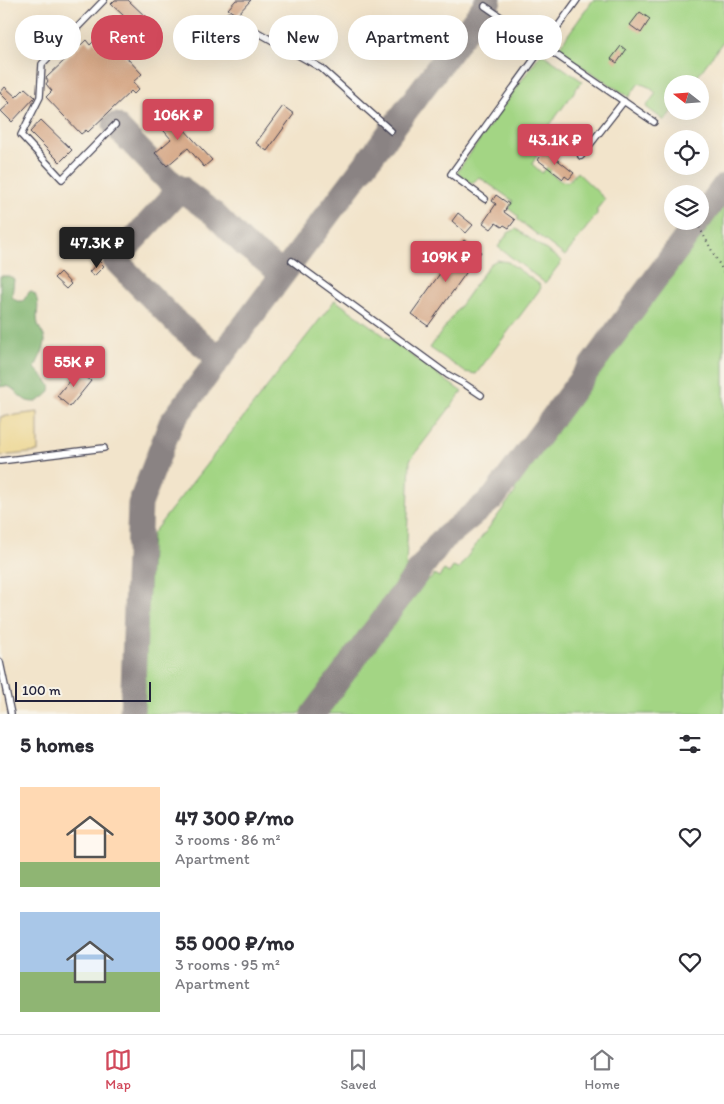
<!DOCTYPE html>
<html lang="en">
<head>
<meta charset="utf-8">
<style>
  body { margin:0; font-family:Itim,sans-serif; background:#f2f2f3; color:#2b2b33; height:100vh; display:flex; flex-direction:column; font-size:19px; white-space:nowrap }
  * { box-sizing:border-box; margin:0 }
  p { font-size:16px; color:#7c7c81 }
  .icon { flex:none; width:28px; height:28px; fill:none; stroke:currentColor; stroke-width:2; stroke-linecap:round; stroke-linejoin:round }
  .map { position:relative; height:714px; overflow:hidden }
  .panel { display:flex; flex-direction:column; background:#fff; flex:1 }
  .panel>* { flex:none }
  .guide { position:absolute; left:15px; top:15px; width:695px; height:45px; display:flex; gap:10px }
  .needle { width:32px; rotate:287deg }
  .controls { position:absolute; left:664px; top:75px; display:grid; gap:10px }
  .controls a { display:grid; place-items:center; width:45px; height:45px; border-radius:50%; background:#fff; box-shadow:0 5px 20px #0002; font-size:25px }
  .scale { position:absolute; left:15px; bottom:12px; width:136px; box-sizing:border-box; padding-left:5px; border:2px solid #22223b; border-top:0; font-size:14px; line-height:18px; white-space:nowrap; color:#22223b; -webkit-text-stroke:4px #f7f3e8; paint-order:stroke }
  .price { position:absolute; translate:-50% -42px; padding:0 11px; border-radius:5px; background:#d1495b; color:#fff; font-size:16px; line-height:32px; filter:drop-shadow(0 1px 2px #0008) }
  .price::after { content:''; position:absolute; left:50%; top:30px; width:15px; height:11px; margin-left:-8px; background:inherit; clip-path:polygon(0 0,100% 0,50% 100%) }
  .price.on { background:#222; color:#fff }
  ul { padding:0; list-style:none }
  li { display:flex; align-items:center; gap:15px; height:125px; padding:0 20px }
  li span { display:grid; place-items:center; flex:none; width:140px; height:100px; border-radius:0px; color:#555 }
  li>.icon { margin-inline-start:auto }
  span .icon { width:60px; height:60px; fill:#fffc; stroke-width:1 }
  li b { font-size:21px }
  h2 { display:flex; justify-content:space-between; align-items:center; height:60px; padding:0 20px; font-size:21px }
  .pill { padding:0 18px; border-radius:22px; background:#fff; box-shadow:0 5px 20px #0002; font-size:18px; line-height:45px }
  .pill.on { background:#d1495b; color:#fff }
  .menu { display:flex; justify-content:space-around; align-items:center; height:70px; border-top:1px solid #e1e1e2; background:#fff; font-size:14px; color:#7c7c81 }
  .menu a { display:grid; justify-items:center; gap:2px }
  .menu .on { color:#d1495b }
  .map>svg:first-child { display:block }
  .green { fill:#a3d584; stroke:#627c60 }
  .forest { fill:#82b672; stroke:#526c56 }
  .sand { fill:#eeda9e; stroke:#887e6c }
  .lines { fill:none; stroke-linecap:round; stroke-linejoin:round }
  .taxiway { stroke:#8a8383; stroke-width:25 }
  .building { fill:#d6a887 }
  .service-casing { stroke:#413f51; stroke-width:8 }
  .path { stroke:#413f51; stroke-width:2; stroke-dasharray:1 4; stroke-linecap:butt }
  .service { stroke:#fff; stroke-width:5.5 }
</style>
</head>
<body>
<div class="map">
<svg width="724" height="714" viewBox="0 0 724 714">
  <rect width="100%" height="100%" fill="#f7f3e8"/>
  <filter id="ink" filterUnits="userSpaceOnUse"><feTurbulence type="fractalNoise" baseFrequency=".02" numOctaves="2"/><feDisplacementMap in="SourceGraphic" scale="10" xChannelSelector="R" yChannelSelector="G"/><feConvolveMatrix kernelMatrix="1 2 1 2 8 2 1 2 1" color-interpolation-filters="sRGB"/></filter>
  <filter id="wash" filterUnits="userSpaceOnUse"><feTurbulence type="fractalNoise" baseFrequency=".0096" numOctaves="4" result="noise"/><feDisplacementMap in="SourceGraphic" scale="20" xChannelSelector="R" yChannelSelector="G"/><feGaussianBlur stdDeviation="1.12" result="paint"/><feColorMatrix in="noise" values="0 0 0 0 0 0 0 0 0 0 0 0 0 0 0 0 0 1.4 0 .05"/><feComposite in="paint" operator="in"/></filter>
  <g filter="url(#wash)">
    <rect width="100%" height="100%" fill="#f2e4cb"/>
    <path class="green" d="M 593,0 L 724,0 L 724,40 L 692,84 L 672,84 L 672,110 L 665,121 L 646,107 L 656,93 L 649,87 L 639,83 L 629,97 L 557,50 Z
      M 541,53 L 582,81 L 536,144 L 541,149 L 532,164 L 542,173 L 555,159 L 557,163 L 549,172 L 561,181 L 568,182 L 577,172 L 605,199 L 597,209 L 597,214 L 565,256 L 517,219 L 519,217 L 509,209 L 513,201 L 479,177 L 472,184 L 457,172 Z
      M 724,197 L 724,714 L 325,714 L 426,577 L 430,580 L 434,574 L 439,577 L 444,570 L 449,573 L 453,567 L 458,569 L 516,491 L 510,486 Z
      M 516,229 L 562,261 L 545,283 L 498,247 L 508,233 Z
      M 497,260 L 508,262 L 539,284 L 541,288 L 476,374 L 465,372 L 430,348 L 490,264 Z
      M 335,300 L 462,392 L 410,460 L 406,570 L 299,714 L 142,714 L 152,534 Z"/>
    <path class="forest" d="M 0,276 L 9,276 L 14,279 L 12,297 L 17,301 L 23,301 L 30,291 L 35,294 C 41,307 35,313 38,324 C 40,331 46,336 45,342 C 44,352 38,359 35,368 C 46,382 63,388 36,402 C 33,402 27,402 24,399 C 15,394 13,383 0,387 Z"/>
    <path class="sand" d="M 38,412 L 38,452 L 0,456 L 0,417 Z"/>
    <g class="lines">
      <path class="taxiway" d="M 115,125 L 167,179 L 213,213 L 245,245 L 283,274
        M 181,188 L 115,260 L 179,325 L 219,358
        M 700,219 L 724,186
        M 132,714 L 140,504 L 171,423 L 489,0
        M 313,714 L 441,541 L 494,497 L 698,221"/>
    </g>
    <g id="blocks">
      <path class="building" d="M 115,0 L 128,0 L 148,19 L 138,29 L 111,4 Z
        M 236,0 L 251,0 L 237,15 L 228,9 Z
        M 640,12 L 650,19 L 641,33 L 630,25 Z
        M 218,20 L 226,28 L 208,48 L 199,41 Z
        M 108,38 L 142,74 L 133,82 L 139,89 L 134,94 L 131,91 L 88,132 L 86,130 L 81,134 L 46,97 L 52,91 L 46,84 L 48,81 L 46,78 L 86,40 L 90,45 L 94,41 L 99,46 Z
        M 621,46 L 626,50 L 617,63 L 611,59 Z
        M 5,87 L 16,97 L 25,88 L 35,97 L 12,122 L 1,111 L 10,103 L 0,93 Z
        M 283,106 L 294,114 L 267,151 L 256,143 Z
        M 164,107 L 212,160 L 204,167 L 188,148 L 167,166 L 155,153 L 171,139 L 158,124 L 163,120 L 157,113 Z
        M 41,120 L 72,150 L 60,162 L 30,132 Z
        M 545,150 L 574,173 L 569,179 L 565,176 L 563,179 L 538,160 Z
        M 496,195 L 509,204 L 504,212 L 515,220 L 509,228 L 504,225 L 502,227 L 496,223 L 491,229 L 483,223 L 496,204 L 492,201 Z
        M 458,213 L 473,225 L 466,233 L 452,221 Z
        M 464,240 L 481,252 L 428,326 L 411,314 Z
        M 99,261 L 104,266 L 94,276 L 89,272 Z
        M 60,272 L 71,284 L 66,289 L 54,278 Z
        M 78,370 L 91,381 L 70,407 L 57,396 Z"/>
    </g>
  </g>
  <g filter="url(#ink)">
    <use href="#blocks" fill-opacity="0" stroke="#413f51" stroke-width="1"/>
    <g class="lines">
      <g class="service-casing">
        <path id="service" d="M 104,0 L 42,64 L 40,97 L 21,135 L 62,179 L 115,125
          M 485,6 L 654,122
          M 229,16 L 321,68 L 391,131
          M 581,156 L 624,101
          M 485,199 L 451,174 L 577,0
          M 292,261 L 448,375 L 466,385 L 481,395
          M 0,461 L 104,448
          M 0,662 L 11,714"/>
      </g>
      <path class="path" d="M 697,223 L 724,273"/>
      <use href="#service" class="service"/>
    </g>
  </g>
</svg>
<div class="controls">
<a><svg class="needle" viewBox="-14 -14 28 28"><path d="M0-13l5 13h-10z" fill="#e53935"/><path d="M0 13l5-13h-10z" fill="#7c7c81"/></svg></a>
<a><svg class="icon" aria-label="locate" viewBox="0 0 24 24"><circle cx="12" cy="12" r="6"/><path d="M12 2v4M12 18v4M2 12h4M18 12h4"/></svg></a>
<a><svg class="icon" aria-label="layers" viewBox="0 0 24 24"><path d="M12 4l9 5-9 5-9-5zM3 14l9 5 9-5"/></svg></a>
</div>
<div class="scale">100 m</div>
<b class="price" style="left:178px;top:141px">106K ₽</b>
<b class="price" style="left:555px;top:166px">43.1K ₽</b>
<b class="price on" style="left:97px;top:269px">47.3K ₽</b>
<b class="price" style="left:446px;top:283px">109K ₽</b>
<b class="price" style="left:74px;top:388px">55K ₽</b>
<div class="guide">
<a class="pill">Buy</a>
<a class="pill on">Rent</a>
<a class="pill">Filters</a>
<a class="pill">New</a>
<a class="pill">Apartment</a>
<a class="pill">House</a>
</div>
</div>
<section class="panel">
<h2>5 homes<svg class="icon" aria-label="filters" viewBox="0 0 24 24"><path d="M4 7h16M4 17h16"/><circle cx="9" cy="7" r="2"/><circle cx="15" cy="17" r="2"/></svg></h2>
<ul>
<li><span style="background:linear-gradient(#ffd9b3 75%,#8fb573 0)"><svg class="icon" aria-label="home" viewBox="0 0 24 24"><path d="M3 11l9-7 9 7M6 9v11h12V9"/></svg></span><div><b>47 300 ₽/mo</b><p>3 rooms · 86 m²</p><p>Apartment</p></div><svg class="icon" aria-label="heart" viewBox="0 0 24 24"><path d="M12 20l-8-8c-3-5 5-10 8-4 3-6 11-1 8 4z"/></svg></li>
<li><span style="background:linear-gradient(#a9c7e8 60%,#8fb573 0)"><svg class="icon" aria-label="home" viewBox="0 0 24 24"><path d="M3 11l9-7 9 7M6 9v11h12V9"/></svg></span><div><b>55 000 ₽/mo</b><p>3 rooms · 95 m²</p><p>Apartment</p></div><svg class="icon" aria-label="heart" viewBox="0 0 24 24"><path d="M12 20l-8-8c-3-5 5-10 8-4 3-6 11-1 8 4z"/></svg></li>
</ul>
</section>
<nav class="menu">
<a class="on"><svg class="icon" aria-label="map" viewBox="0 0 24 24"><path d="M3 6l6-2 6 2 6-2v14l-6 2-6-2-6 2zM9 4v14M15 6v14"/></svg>Map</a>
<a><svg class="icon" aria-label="saved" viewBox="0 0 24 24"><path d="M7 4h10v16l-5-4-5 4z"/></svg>Saved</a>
<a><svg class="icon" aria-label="home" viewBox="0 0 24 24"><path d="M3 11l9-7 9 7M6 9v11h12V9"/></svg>Home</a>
</nav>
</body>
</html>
